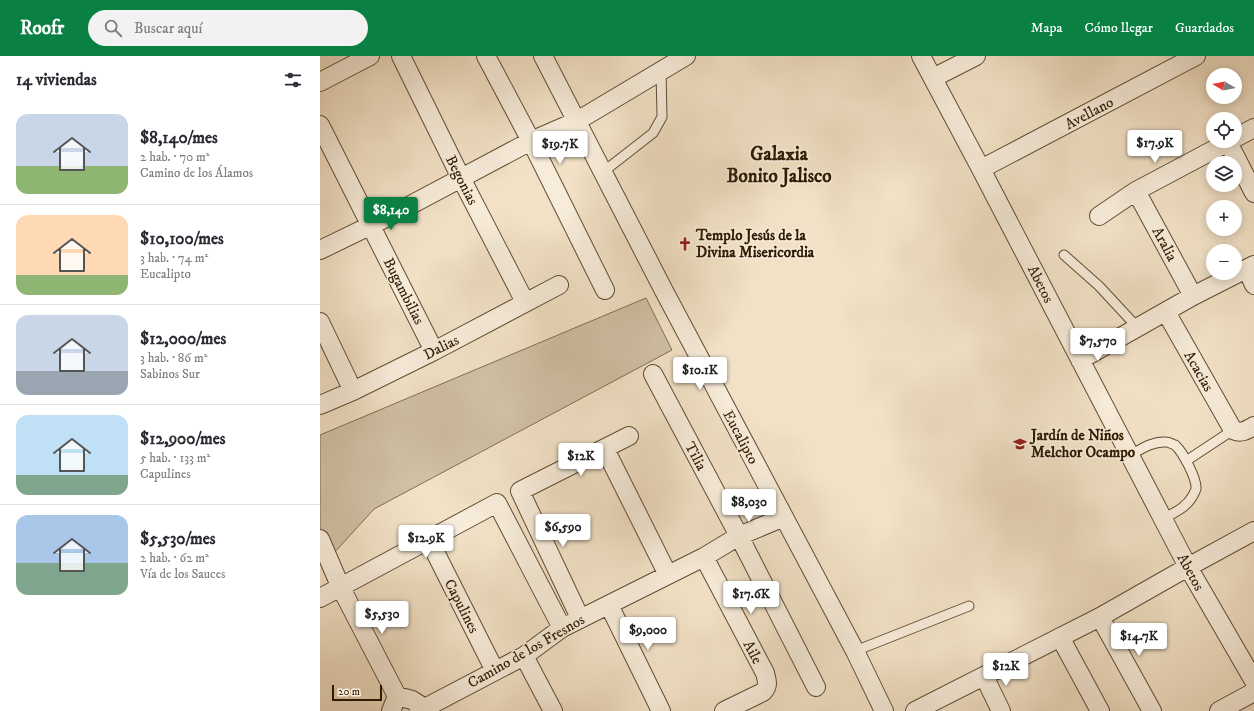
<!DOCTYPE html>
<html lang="es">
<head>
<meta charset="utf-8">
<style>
  body { margin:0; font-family:"IM FELL DW Pica",serif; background:#f2f2f3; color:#2b2b33; height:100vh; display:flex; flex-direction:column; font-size:15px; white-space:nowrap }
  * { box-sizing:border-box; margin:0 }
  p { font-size:13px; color:#7c7c81 }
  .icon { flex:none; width:22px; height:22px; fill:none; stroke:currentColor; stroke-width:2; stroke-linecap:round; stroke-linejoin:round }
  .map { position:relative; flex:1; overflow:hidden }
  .drawer { display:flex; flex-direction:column; background:#fff; width:320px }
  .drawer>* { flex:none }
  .needle { width:26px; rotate:279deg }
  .buttons { position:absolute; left:886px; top:12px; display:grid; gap:8px }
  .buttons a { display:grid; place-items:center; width:36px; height:36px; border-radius:50%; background:#fff; box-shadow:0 2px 10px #0003; font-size:20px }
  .scale { position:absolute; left:12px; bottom:10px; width:50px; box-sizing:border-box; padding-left:4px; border:2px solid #2f1c03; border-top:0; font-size:11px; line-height:14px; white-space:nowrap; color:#2f1c03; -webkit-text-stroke:3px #f7ecda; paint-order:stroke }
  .price { position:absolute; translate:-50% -34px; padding:0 9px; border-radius:4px; background:#fff; color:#222; font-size:13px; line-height:26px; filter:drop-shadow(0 1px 2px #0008) }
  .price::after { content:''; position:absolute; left:50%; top:24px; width:12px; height:9px; margin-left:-6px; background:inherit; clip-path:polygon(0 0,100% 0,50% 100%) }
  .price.on { background:#0b8043; color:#fff }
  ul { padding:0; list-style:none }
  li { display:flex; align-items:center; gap:12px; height:100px; padding:0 16px }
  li+li { border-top:1px solid #e1e1e2 }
  li span { display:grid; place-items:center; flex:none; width:112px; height:80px; border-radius:12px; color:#555 }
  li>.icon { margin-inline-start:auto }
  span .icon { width:48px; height:48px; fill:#fffc; stroke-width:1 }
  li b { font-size:17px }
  h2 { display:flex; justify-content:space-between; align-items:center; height:48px; padding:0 16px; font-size:17px }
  header { display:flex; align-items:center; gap:24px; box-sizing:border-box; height:56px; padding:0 20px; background:#0b8043; color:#fff }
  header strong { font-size:19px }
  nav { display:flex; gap:22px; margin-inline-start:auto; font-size:14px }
  .search { width:280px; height:36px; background:#f2f2f3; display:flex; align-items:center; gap:10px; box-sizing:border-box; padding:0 14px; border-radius:22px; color:#7c7c81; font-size:15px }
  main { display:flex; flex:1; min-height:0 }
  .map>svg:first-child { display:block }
  .green { fill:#d1c0a5; stroke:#806e54 }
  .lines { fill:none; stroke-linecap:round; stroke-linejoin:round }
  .lane-casing { stroke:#604d34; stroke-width:11 }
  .street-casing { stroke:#604d34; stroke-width:20 }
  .lane { stroke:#f7ecda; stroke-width:9 }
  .street { stroke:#f7ecda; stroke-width:18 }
  .labels { text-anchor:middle; stroke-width:3; stroke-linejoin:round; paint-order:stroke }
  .street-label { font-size:15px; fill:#2f1c03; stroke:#f7ecda }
  .poi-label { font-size:15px; font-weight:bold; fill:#2f1c03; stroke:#f7ecda; text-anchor:start }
  .district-label { font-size:19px; font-weight:bold; fill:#2f1c03; stroke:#f7ecda }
</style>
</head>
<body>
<header>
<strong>Roofr</strong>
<div class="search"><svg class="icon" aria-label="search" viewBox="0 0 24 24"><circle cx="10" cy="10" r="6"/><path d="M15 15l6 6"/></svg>Buscar aquí</div>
<nav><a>Mapa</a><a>Cómo llegar</a><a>Guardados</a></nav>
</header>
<main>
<section class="drawer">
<h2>14 viviendas<svg class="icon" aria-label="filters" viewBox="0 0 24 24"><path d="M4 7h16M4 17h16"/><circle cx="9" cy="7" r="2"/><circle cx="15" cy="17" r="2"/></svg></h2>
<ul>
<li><span style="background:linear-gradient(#c9d6e8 65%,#8fb573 0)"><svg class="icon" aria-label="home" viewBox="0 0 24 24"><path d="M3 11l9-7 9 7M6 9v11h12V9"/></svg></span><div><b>$8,140/mes</b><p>2 hab. · 70 m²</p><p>Camino de los Álamos</p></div></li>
<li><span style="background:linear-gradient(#ffd9b3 75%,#8fb573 0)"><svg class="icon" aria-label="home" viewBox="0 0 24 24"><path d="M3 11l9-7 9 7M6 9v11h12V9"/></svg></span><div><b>$10,100/mes</b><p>3 hab. · 74 m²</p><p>Eucalipto</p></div></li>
<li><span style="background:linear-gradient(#c9d6e8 70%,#9aa5b1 0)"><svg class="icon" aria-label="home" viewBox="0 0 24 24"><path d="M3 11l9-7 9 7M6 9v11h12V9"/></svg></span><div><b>$12,000/mes</b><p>3 hab. · 86 m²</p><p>Sabinos Sur</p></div></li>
<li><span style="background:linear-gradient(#bfe0f5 75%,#7fa58c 0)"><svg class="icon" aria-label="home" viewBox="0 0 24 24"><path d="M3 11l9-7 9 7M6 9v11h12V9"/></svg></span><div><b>$12,900/mes</b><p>5 hab. · 133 m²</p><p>Capulines</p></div></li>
<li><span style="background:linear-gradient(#a9c7e8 60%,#7fa58c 0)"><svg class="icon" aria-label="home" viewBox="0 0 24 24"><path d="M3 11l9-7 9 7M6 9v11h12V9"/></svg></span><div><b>$5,530/mes</b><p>2 hab. · 62 m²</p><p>Vía de los Sauces</p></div></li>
</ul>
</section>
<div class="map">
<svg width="934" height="655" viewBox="0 0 934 655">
  <rect width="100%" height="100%" fill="#f2e1c6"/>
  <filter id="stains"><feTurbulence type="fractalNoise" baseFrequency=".005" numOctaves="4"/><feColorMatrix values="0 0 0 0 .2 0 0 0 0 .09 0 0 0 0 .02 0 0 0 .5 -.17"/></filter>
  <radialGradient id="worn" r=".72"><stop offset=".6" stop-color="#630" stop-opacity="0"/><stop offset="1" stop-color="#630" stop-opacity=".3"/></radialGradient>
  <path class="green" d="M 326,242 L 352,294 L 54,453 L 13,498 L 0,504 L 0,379 Z"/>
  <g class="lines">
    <g class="lane-casing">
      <path id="lane" d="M 283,116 L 333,77 L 342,61 L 341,14
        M 744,199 L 779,230 L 818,272
        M 809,400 C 820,394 832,385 846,386 C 849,386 852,388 855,389 C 863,396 877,423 876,433 C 875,436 873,439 872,441 C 866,452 853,457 843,463
        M 866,405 L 913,374
        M 535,595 L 649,550"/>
    </g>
    <g class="street-casing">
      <path id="street" d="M 81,0 L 141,122 L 205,246
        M 166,0 L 211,85 L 285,234
        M 223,0 L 343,233 L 535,595 L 564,655
        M 601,0 L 661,113 L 843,463 L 868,511 L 934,625
        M 613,22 L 656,0
        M 0,26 L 50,0
        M 0,69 L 114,295
        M 915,82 L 934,72
        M 908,86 L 934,137
        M 661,113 L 876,0
        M 816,135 L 873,240
        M 779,160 L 816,135 L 910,85
        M 0,194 L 68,161 L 211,85 L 257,65 L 366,0
        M 927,213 L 934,229
        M 846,256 L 913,374 C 921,378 927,374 934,370
        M 0,266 L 33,335
        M 760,304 L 873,240 L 934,209
        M 333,318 L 419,480 L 496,631
        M 0,349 L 33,335 L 114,295 L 239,229
        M 285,393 L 348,519
        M 0,483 L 21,532 L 77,640 L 92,644 L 109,655
        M 109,484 L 175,615
        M 384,501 L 445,617 C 447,625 449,630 443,636 L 404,655
        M 0,542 L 177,447 L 242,572
        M 289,549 L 341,655
        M 780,561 L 832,655
        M 260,562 L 200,435 L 309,380
        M 740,581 L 780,655
        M 204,600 L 233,655
        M 664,620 L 681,655
        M 71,655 L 77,640
        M 99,655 L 204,600 L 242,572 L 384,501 L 419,480 L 464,461
        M 595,655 L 780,561 L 868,511 L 934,475
        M 899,655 L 934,636"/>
    </g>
    <use href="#lane" class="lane"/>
    <use href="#street" class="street"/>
  </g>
  <defs>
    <g id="church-bare" transform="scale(1.08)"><path d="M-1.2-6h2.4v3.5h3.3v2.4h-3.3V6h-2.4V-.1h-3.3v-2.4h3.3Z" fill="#8f2418" stroke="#f7ecda" stroke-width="2.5" paint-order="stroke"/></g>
    <g id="school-bare" transform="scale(1.08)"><path d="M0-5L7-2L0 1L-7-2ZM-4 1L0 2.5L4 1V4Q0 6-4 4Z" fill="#8f2418" stroke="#f7ecda" stroke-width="2.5" paint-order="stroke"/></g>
  </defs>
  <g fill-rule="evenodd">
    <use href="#church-bare" x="365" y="188"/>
    <use href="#school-bare" x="700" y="388"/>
  </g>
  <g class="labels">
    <g class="street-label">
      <text transform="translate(769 57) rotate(-28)" y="5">Avellano</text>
      <text transform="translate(142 124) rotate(63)" y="5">Begonias</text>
      <text transform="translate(845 188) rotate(62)" y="5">Aralia</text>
      <text transform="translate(721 228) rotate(63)" y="5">Abetos</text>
      <text transform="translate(84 235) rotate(63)" y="5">Bugambilias</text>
      <text transform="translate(121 291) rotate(-27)" y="5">Dalias</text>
      <text transform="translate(879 315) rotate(60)" y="5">Acacias</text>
      <text transform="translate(421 381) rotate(62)" y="5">Eucalipto</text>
      <text transform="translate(376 400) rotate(62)" y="5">Tilia</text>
      <text transform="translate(871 516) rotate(61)" y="5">Abetos</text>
      <text transform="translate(142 550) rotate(63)" y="5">Capulines</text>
      <text transform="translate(206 595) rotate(-30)" y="5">Camino de los Fresnos</text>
      <text transform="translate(433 596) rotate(62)" y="5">Aile</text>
    </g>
    <g class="poi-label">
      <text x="376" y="184">Templo Jesús de la<tspan x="376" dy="17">Divina Misericordia</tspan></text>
      <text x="711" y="384">Jardín de Niños<tspan x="711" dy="17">Melchor Ocampo</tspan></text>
    </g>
    <g class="district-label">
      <text x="459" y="104">Galaxia<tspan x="459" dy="22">Bonito Jalisco</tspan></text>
    </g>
  </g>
  <rect width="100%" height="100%" filter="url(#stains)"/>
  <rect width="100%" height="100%" fill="url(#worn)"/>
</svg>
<div class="buttons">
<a><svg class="needle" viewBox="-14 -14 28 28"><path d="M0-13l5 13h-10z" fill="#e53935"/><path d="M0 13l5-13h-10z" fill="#7c7c81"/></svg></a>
<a><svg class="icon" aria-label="locate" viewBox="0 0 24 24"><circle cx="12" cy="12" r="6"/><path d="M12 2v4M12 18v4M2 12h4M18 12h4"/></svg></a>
<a><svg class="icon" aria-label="layers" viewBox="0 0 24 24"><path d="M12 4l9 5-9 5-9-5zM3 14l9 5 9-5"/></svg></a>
<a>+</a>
<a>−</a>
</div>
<div class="scale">20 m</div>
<b class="price" style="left:835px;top:108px">$17.9K</b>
<b class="price" style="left:240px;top:109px">$19.7K</b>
<b class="price on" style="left:71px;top:175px">$8,140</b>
<b class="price" style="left:778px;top:306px">$7,570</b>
<b class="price" style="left:380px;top:335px">$10.1K</b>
<b class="price" style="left:261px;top:421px">$12K</b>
<b class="price" style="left:429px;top:467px">$8,030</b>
<b class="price" style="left:243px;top:492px">$6,590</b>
<b class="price" style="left:106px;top:503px">$12.9K</b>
<b class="price" style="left:431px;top:559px">$17.6K</b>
<b class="price" style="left:62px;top:579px">$5,530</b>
<b class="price" style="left:328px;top:595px">$9,000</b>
<b class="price" style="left:819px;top:601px">$14.7K</b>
<b class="price" style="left:686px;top:631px">$12K</b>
</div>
</main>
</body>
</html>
